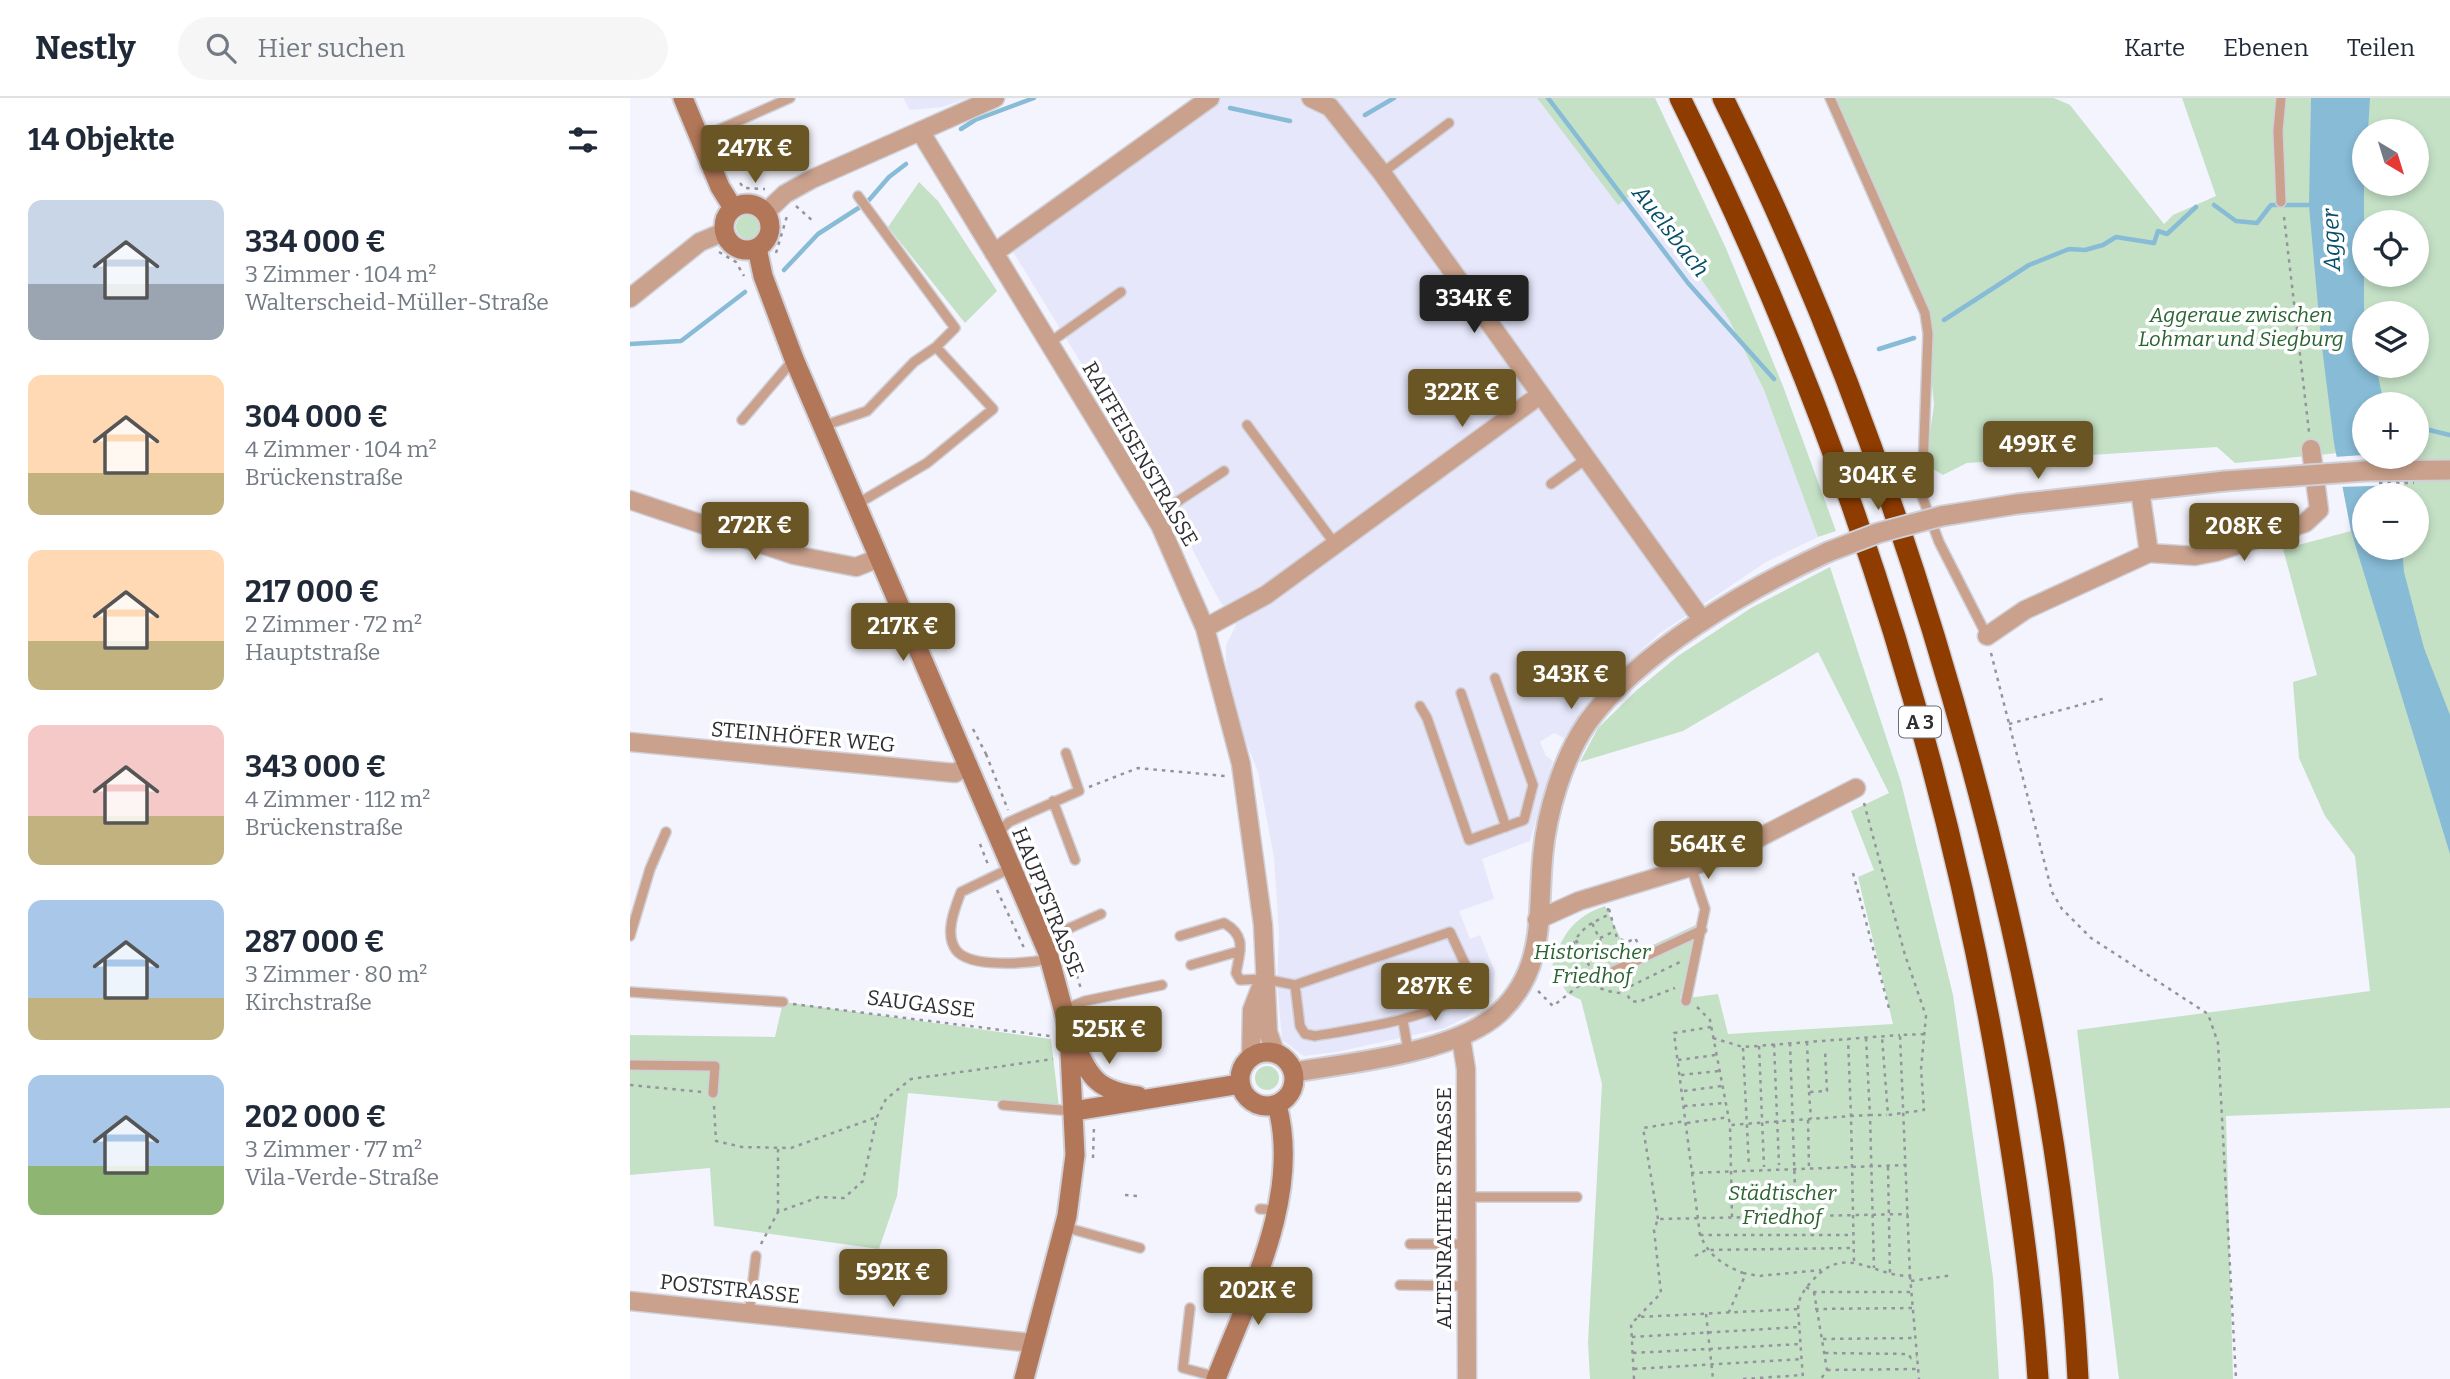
<!DOCTYPE html>
<html lang="de">
<head>
<meta charset="utf-8">
<style>
  body { margin:0; font-family:Bitter,serif; background:#f6f6f7; color:#1f2937; height:100vh; display:flex; flex-direction:column; font-size:26px; white-space:nowrap }
  * { box-sizing:border-box; margin:0 }
  p { font-size:23px; color:#747a83 }
  .icon { flex:none; width:38px; height:38px; fill:none; stroke:currentColor; stroke-width:2; stroke-linecap:round; stroke-linejoin:round }
  .map { position:relative; flex:1; overflow:hidden }
  .sheet { display:flex; flex-direction:column; background:#fff; width:630px }
  .sheet>* { flex:none }
  .needle { width:46px; rotate:142deg }
  .controls { position:absolute; left:1722px; top:21px; display:grid; gap:14px }
  .controls a { display:grid; place-items:center; width:77px; height:77px; border-radius:50%; background:#fff; box-shadow:0 4px 10px #0003; font-size:35px }
  .price { position:absolute; translate:-50% -60px; padding:0 16px; border-radius:7px; background:#6a5524; color:#fff; font-size:23px; line-height:46px; filter:drop-shadow(0 2px 4px #0008) }
  .price::after { content:''; position:absolute; left:50%; top:42px; width:21px; height:16px; margin-left:-10px; background:inherit; clip-path:polygon(0 0,100% 0,50% 100%) }
  .price.on { background:#222; color:#fff }
  ul { padding:0; list-style:none }
  li { display:flex; align-items:center; gap:21px; height:175px; padding:0 28px }
  li span { display:grid; place-items:center; flex:none; width:196px; height:140px; border-radius:14px; color:#555 }
  li>.icon { margin-inline-start:auto }
  span .icon { width:84px; height:84px; fill:#fffc; stroke-width:1 }
  li b { font-size:30px }
  h2 { display:flex; justify-content:space-between; align-items:center; height:84px; padding:0 28px; font-size:30px }
  header { display:flex; align-items:center; gap:42px; box-sizing:border-box; height:98px; padding:0 35px; background:#fff; border-bottom:2px solid #e0e1e3 }
  header strong { font-size:33px }
  nav { display:flex; gap:38px; margin-inline-start:auto; font-size:24px }
  .search { width:490px; height:63px; background:#f6f6f7; display:flex; align-items:center; gap:18px; box-sizing:border-box; padding:0 24px; border-radius:38px; color:#747a83; font-size:26px }
  main { display:flex; flex:1; min-height:0 }
  .map>svg:first-child { display:block }
  .built { fill:#e6e7fa }
  .green { fill:#c4e1c6; fill-rule:evenodd }
  .water { fill:#87bbd6 }
  .pier { fill:#f4f4fe }
  .lines { fill:none; stroke-linecap:round; stroke-linejoin:round }
  .stream { stroke:#87bbd6; stroke-width:4.5 }
  .service-casing { stroke:#d0d0d9; stroke-width:12 }
  .minor-casing { stroke:#d0d0d9; stroke-width:21 }
  .tertiary-casing { stroke:#d0d0d9; stroke-width:23 }
  .secondary-casing { stroke:#d0d0d9; stroke-width:23 }
  .motorway-casing { stroke:#d0d0d9; stroke-width:24 }
  .path { stroke:#94949c; stroke-width:2.5; stroke-dasharray:3.5 5; stroke-linecap:butt }
  .service { stroke:#caa18c; stroke-width:9 }
  .minor { stroke:#caa18c; stroke-width:18 }
  .tertiary { stroke:#caa18c; stroke-width:19 }
  .secondary { stroke:#b27759; stroke-width:19 }
  .motorway { stroke:#8e3c00; stroke-width:21 }
  .tertiary-bridge-casing { stroke:#d0d0d9; stroke-width:23; stroke-linecap:butt }
  .path-bridge { stroke:#94949c; stroke-width:2.5; stroke-dasharray:3.5 5; stroke-linecap:butt }
  .tertiary-bridge { stroke:#caa18c; stroke-width:19 }
  .labels { text-anchor:middle; stroke-width:7; stroke-linejoin:round; paint-order:stroke }
  .shield { fill:#fff; stroke:#6d6d70; stroke-width:2 }
  .shield-label { font-size:19px; font-weight:bold; fill:#2e2e33 }
  .park-label { font-size:21px; font-style:italic; fill:#2b6333; stroke:#fff }
  .street-label { font-size:21px; fill:#2e2e33; stroke:#fff }
  .water-label { font-size:23px; font-style:italic; fill:#064e69; stroke:#fff }
</style>
</head>
<body>
<header>
<strong>Nestly</strong>
<div class="search"><svg class="icon" aria-label="search" viewBox="0 0 24 24"><circle cx="10" cy="10" r="6"/><path d="M15 15l6 6"/></svg>Hier suchen</div>
<nav><a>Karte</a><a>Ebenen</a><a>Teilen</a></nav>
</header>
<main>
<section class="sheet">
<h2>14 Objekte<svg class="icon" aria-label="filters" viewBox="0 0 24 24"><path d="M4 7h16M4 17h16"/><circle cx="9" cy="7" r="2"/><circle cx="15" cy="17" r="2"/></svg></h2>
<ul>
<li><span style="background:linear-gradient(#c9d6e8 60%,#9aa5b1 0)"><svg class="icon" aria-label="home" viewBox="0 0 24 24"><path d="M3 11l9-7 9 7M6 9v11h12V9"/></svg></span><div><b>334 000 €</b><p>3 Zimmer · 104 m²</p><p>Walterscheid-Müller-Straße</p></div></li>
<li><span style="background:linear-gradient(#ffd9b3 70%,#c2b280 0)"><svg class="icon" aria-label="home" viewBox="0 0 24 24"><path d="M3 11l9-7 9 7M6 9v11h12V9"/></svg></span><div><b>304 000 €</b><p>4 Zimmer · 104 m²</p><p>Brückenstraße</p></div></li>
<li><span style="background:linear-gradient(#ffd9b3 65%,#c2b280 0)"><svg class="icon" aria-label="home" viewBox="0 0 24 24"><path d="M3 11l9-7 9 7M6 9v11h12V9"/></svg></span><div><b>217 000 €</b><p>2 Zimmer · 72 m²</p><p>Hauptstraße</p></div></li>
<li><span style="background:linear-gradient(#f6c9c9 65%,#c2b280 0)"><svg class="icon" aria-label="home" viewBox="0 0 24 24"><path d="M3 11l9-7 9 7M6 9v11h12V9"/></svg></span><div><b>343 000 €</b><p>4 Zimmer · 112 m²</p><p>Brückenstraße</p></div></li>
<li><span style="background:linear-gradient(#a9c7e8 70%,#c2b280 0)"><svg class="icon" aria-label="home" viewBox="0 0 24 24"><path d="M3 11l9-7 9 7M6 9v11h12V9"/></svg></span><div><b>287 000 €</b><p>3 Zimmer · 80 m²</p><p>Kirchstraße</p></div></li>
<li><span style="background:linear-gradient(#a9c7e8 65%,#8fb573 0)"><svg class="icon" aria-label="home" viewBox="0 0 24 24"><path d="M3 11l9-7 9 7M6 9v11h12V9"/></svg></span><div><b>202 000 €</b><p>3 Zimmer · 77 m²</p><p>Vila-Verde-Straße</p></div></li>
</ul>
</section>
<div class="map">
<svg width="1820" height="1281" viewBox="0 0 1820 1281">
  <rect width="100%" height="100%" fill="#f4f4fe"/>
  <path class="built" d="M 273,0 L 338,0 L 312,9 L 280,12 Z
    M 589,0 L 907,0 L 988,106 L 1009,91 L 1098,220 L 1134,292 L 1188,439 L 1136,464 L 1029,536 L 964,595 L 934,640 L 924,635 L 910,644 L 916,658 L 923,663 L 900,743 L 852,761 L 864,801 L 829,813 L 840,841 L 850,837 L 865,874 L 863,898 L 837,919 L 815,930 L 707,954 L 674,958 L 652,942 L 647,885 L 649,836 L 644,760 L 628,674 L 614,639 L 596,566 L 596,547 L 606,527 L 588,500 L 543,415 L 380,149 Z"/>
  <path class="green" d="M 907,0 L 1025,0 L 1095,148 L 1153,288 L 1206,433 L 1188,439 L 1134,292 L 1098,220 L 1009,91 L 988,107 Z
    M 1202,0 L 1424,0 L 1440,7 L 1534,126 L 1543,117 L 1586,98 L 1552,0 L 1820,0 L 1820,1010 L 1596,1018 L 1603,1281 L 1489,1281 L 1447,932 L 1740,893 L 1725,758 L 1695,718 L 1669,660 L 1663,584 L 1687,577 L 1653,451 L 1721,433 L 1724,441 L 1709,355 L 1605,365 L 1587,349 L 1337,365 L 1313,377 L 1300,369 L 1296,360 L 1304,307 L 1295,215 ZM 1734,33 L 1787,33 L 1787,86 L 1734,86 ZM 1734,124 L 1787,124 L 1787,177 L 1734,177 ZM 1734,215 L 1787,215 L 1787,268 L 1734,268 ZM 1734,306 L 1787,306 L 1787,359 L 1734,359 ZM 1734,397 L 1787,397 L 1787,450 L 1734,450 Z
    M 289,84 L 308,103 L 367,193 L 335,225 L 258,129 Z
    M106 129a12 12 0 1 1 24 0a12 12 0 1 1-24 0Z
    M 1200,469 L 1271,684 L 1323,897 L 1363,1179 L 1369,1281 L 960,1281 L 958,1244 L 972,986 L 951,902 L 937,895 L 922,869 C 931,838 943,819 975,808 L 999,858 L 1068,826 L 1050,901 L 1088,896 L 1098,936 L 1263,926 L 1228,779 L 1244,772 L 1221,713 L 1259,695 L 1188,554 L 1053,633 L 950,664 L 968,630 L 1007,592 L 1048,558 L 1121,510 Z
    M 153,904 L 421,941 L 429,1009 L 278,995 L 267,1098 L 249,1151 L 84,1128 L 80,1070 L 0,1077 L 0,937 L 145,939 Z
    M625 980a12 12 0 1 1 24 0a12 12 0 1 1-24 0Z"/>
  <path class="water" d="M 1681,0 L 1740,0 L 1738,33 L 1734,33 L 1734,268 L 1746,268 L 1754,306 L 1734,306 L 1734,359 L 1770,384 L 1770,397 L 1734,397 L 1734,450 L 1772,450 L 1774,474 L 1794,550 L 1820,617 L 1820,756 L 1721,433 L 1704,345 L 1691,241 L 1679,108 Z"/>
  <path class="pier" d="M 1734,357 L 1768,359 L 1774,387 L 1709,389 L 1704,359 Z"/>
  <g class="lines">
    <path class="stream" d="M 918,0 L 1058,185 L 1144,281
      M 600,10 L 660,23
      M 735,17 L 764,0
      M 331,31 L 345,22 L 404,0
      M 239,102 L 259,79 L 276,66
      M 1584,107 L 1606,123 L 1627,125 L 1641,107 L 1685,107
      M 154,172 L 188,136 L 230,109
      M 1314,222 L 1399,167 L 1439,151 L 1455,152 L 1473,147 L 1486,139 L 1524,145 L 1528,133 L 1537,136 L 1566,109
      M 0,246 L 51,243 L 115,194
      M 1249,251 L 1284,240
      M 1787,329 L 1820,337"/>
    <g class="service-casing">
      <path id="service" d="M 1200,0 L 1295,215 L 1298,236 L 1292,398 L 1309,444 L 1357,538
        M 70,40 L 160,0
        M 752,75 L 819,25
        M 1651,104 L 1648,33 L 1651,0
        M 419,245 L 491,194
        M 112,322 L 164,261
        M 617,327 L 705,446
        M 193,328 L 237,313 L 284,264 L 306,249
        M 921,386 L 956,361
        M 227,406 L 297,365 L 363,311 L 306,249 L 325,230 L 228,98
        M 524,419 L 594,373
        M 831,595 L 876,729
        M 790,608 L 797,620 L 839,742 L 894,722 L 903,687 L 865,580
        M 423,703 L 445,762
        M 368,735 L 379,724 L 449,693 L 436,655
        M 381,770 L 331,794 C 325,810 314,836 326,852 C 340,871 400,865 420,861
        M 820,834 L 843,883 L 838,896 C 790,922 739,929 685,938 L 675,936 L 670,928 L 665,887 Z
        M 0,838 L 20,771 L 36,734
        M 550,838 L 594,825 C 617,838 610,853 606,875 L 610,882 L 634,881 L 665,887
        M 413,842 L 471,816
        M 561,867 L 610,853
        M 984,873 L 1072,832
        M 0,894 L 153,904
        M 1056,903 L 1075,811 L 1061,769
        M 435,911 L 455,903 L 532,887
        M 773,923 L 778,952
        M 0,967 L 85,968 L 83,995
        M 373,1007 L 442,1013
        M 837,1099 L 947,1099
        M 630,1111 L 646,1112
        M 434,1129 L 510,1150
        M 780,1146 L 837,1146
        M 770,1187 L 837,1188
        M 560,1210 L 553,1270 L 587,1279
        M 119,1216 L 126,1158"/>
    </g>
    <g class="minor-casing">
      <path id="minor" d="M 681,0 L 700,9 L 752,75 L 1073,523
        M 290,33 L 530,427 L 575,530 L 611,666 L 633,827 L 638,934 L 645,954
        M 135,115 L 155,96 L 182,81 L 365,0
        M 364,155 L 580,0
        M 0,200 L 70,144 L 94,134
        M 1510,392 L 1519,455
        M 0,402 L 164,457 L 226,469 L 249,460
        M 575,530 L 636,497 L 910,297
        M 1357,538 L 1395,512 L 1519,455 L 1565,458 L 1586,454 L 1675,425 L 1689,412 L 1681,351
        M 0,644 L 325,675 L 338,667
        M 907,822 L 949,803 L 1061,769 L 1105,752 L 1226,690
        M 831,940 L 836,971 L 837,1281
        M 621,959 L 622,912 L 634,881
        M 0,1203 L 403,1245"/>
    </g>
    <g class="tertiary-casing">
      <path id="tertiary" d="M 1735,373 L 1820,372
        M 1312,418 L 1387,406 L 1595,383
        M 664,974 C 722,965 828,954 870,914 C 917,869 907,815 913,755 C 917,714 933,660 957,625 C 1009,553 1118,491 1198,454"/>
    </g>
    <g class="secondary-casing">
      <path id="secondary" d="M 53,0 L 90,89 L 103,110
        M94 129a23 23 0 1 1 46 0a23 23 0 1 1-46 0Z
        M 127,150 L 133,178 L 164,261 L 418,855 L 439,933 L 445,1057 L 437,1118 L 394,1281
        M 445,946 C 461,982 468,992 508,998
        M610 981a27 27 0 1 1 54 0a27 27 0 1 1-54 0Z
        M 444,1013 L 610,986
        M 586,1281 C 618,1198 672,1098 647,1007"/>
    </g>
    <g class="motorway-casing">
      <path id="motorway" d="M 1050,0 C 1205,312 1313,644 1371,988 C 1387,1085 1402,1183 1408,1281
        M 1093,0 C 1209,234 1294,479 1358,731 C 1403,910 1439,1096 1448,1281"/>
    </g>
    <path class="path" d="M 110,85 L 114,90 L 135,91
      M 166,108 L 184,124
      M 1654,119 L 1679,334
      M 89,154 L 106,164 L 114,178
      M 146,155 L 157,118
      M 1361,555 L 1422,794 L 1432,811 L 1461,840 L 1578,916 L 1588,945 L 1606,1281
      M 1379,626 L 1476,600
      M 343,631 L 356,656
      M 356,656 L 378,712
      M 459,689 L 508,670 L 595,678
      M 1234,705 L 1275,857 L 1296,918 L 1291,971 L 1294,1012 L 1258,1017 L 1252,939
      M 350,746 L 359,769
      M 1223,775 L 1260,914
      M 367,792 L 395,852
      M 978,810 L 978,817 L 962,825 L 979,861
      M 979,811 L 987,840 L 998,844 L 1005,840 L 1009,847
      M 962,825 C 919,853 954,896 995,895
      M 970,840 L 983,834
      M 946,842 L 963,875
      M 438,864 L 444,868 L 451,891
      M 989,883 L 1001,903 L 1008,904 L 1045,890
      M 993,892 L 1052,863
      M 908,893 L 923,908 L 955,883
      M 163,906 L 420,938
      M 1067,909 L 1080,922 L 1100,1027
      M 457,915 L 461,936
      M 1081,929 L 1044,935 L 1070,1137 C 1080,1159 1092,1166 1113,1175 L 1114,1180 L 1099,1214
      M 1083,940 L 1113,949 L 1270,937
      M 1236,940 L 1240,1017 L 1257,1017
      M 1177,944 L 1179,994 L 1197,993 L 1195,952
      M 1160,945 L 1166,1120
      M 1144,946 L 1149,1067
      M 1129,948 L 1134,1069
      M 1113,950 L 1119,1069
      M 1048,962 L 1086,957
      M 1051,977 L 1089,973
      M 0,987 L 72,994
      M 1054,993 L 1092,988
      M 1179,994 L 1181,1021
      M 84,1008 L 86,1043 L 112,1049 L 161,1050 L 247,1019
      M 1054,1008 L 1096,1005
      M 1178,1022 L 1179,1071
      M 1057,1025 L 1099,1019
      M 463,1060 L 464,1028
      M 1258,1069 L 1260,1178
      M 1061,1075 L 1276,1067
      M 495,1097 L 508,1098
      M 148,1114 L 148,1051
      M 1102,1119 L 1100,1027 L 1221,1018 L 1218,941
      M 1028,1121 L 1013,1030 L 1056,1023
      M 1070,1137 L 1223,1137
      M 131,1146 L 148,1114 L 189,1099 L 214,1100 L 233,1083 L 247,1019 L 256,1001 L 281,981 L 423,961
      M 1065,1158 L 1076,1152 L 1224,1150
      M 1224,1163 L 1221,1018 L 1240,1017 L 1244,1170
      M 1113,1175 L 1129,1178 L 1191,1172
      M 1280,1178 L 1289,1281
      M 1281,1183 L 1323,1177
      M 1176,1189 L 1184,1194 L 1283,1194
      M 1184,1194 L 1197,1272 L 1191,1281
      M 1168,1211 C 1169,1198 1174,1192 1183,1182 C 1216,1145 1241,1178 1280,1178 L 1270,937 L 1296,936
      M 1185,1211 L 1284,1210
      M 1076,1216 L 1083,1281
      M 1008,1219 L 1031,1195 L 1024,1132 L 1028,1121 L 1278,1116
      M 1002,1239 L 1169,1229
      M 1193,1241 L 1286,1240
      M 1003,1255 L 1171,1246
      M 1195,1255 L 1278,1256 L 1281,1260 L 1287,1259
      M 1004,1271 L 1172,1261
      M 1197,1272 L 1288,1271
      M 1004,1281 L 1001,1226 L 1008,1219 L 1168,1211 L 1173,1281
      M 1113,1281 L 1173,1277"/>
    <use href="#service" class="service"/>
    <use href="#minor" class="minor"/>
    <use href="#tertiary" class="tertiary"/>
    <use href="#secondary" class="secondary"/>
    <use href="#motorway" class="motorway"/>
    <g class="tertiary-bridge-casing">
      <path id="tertiary-bridge" d="M 1595,383 L 1735,373
        M 1198,454 L 1248,435 L 1312,418"/>
    </g>
    <path class="path-bridge" d="M 1749,385 L 1784,385"/>
    <use href="#tertiary-bridge" class="tertiary-bridge"/>
  </g>
  <g class="labels">
    <rect class="shield" x="1269" y="608.5" width="42" height="31" rx="5"/>
    <g class="shield-label">
      <text x="1290" y="631">A 3</text>
    </g>
    <g class="park-label">
      <text x="1611" y="224">Aggeraue zwischen<tspan x="1611" dy="24">Lohmar und Siegburg</tspan></text>
      <text x="962" y="861">Historischer<tspan x="962" dy="24">Friedhof</tspan></text>
      <text x="1152" y="1102">Städtischer<tspan x="1152" dy="24">Friedhof</tspan></text>
    </g>
    <g class="street-label">
      <text transform="translate(510 356) rotate(60)" y="7">RAIFFEISENSTRASSE</text>
      <text transform="translate(173 639) rotate(5)" y="7">STEINHÖFER WEG</text>
      <text transform="translate(418 804) rotate(68)" y="7">HAUPTSTRASSE</text>
      <text transform="translate(291 906) rotate(7)" y="7">SAUGASSE</text>
      <text transform="translate(814 1110) rotate(-90)" y="7">ALTENRATHER STRASSE</text>
      <text transform="translate(100 1191) rotate(6)" y="7">POSTSTRASSE</text>
    </g>
    <g class="water-label">
      <text transform="translate(1041 133) rotate(52)" y="8">Auelsbach</text>
      <text transform="translate(1701 142) rotate(-92)" y="8">Agger</text>
    </g>
  </g>
</svg>
<div class="controls">
<a><svg class="needle" viewBox="-14 -14 28 28"><path d="M0-13l5 13h-10z" fill="#e53935"/><path d="M0 13l5-13h-10z" fill="#747a83"/></svg></a>
<a><svg class="icon" aria-label="locate" viewBox="0 0 24 24"><circle cx="12" cy="12" r="6"/><path d="M12 2v4M12 18v4M2 12h4M18 12h4"/></svg></a>
<a><svg class="icon" aria-label="layers" viewBox="0 0 24 24"><path d="M12 4l9 5-9 5-9-5zM3 14l9 5 9-5"/></svg></a>
<a>+</a>
<a>−</a>
</div>
<b class="price" style="left:125px;top:87px">247K €</b>
<b class="price on" style="left:844px;top:237px">334K €</b>
<b class="price" style="left:832px;top:331px">322K €</b>
<b class="price" style="left:1408px;top:383px">499K €</b>
<b class="price" style="left:1248px;top:414px">304K €</b>
<b class="price" style="left:125px;top:464px">272K €</b>
<b class="price" style="left:1614px;top:465px">208K €</b>
<b class="price" style="left:273px;top:565px">217K €</b>
<b class="price" style="left:941px;top:613px">343K €</b>
<b class="price" style="left:1078px;top:783px">564K €</b>
<b class="price" style="left:805px;top:925px">287K €</b>
<b class="price" style="left:479px;top:968px">525K €</b>
<b class="price" style="left:263px;top:1211px">592K €</b>
<b class="price" style="left:628px;top:1229px">202K €</b>
</div>
</main>
</body>
</html>
